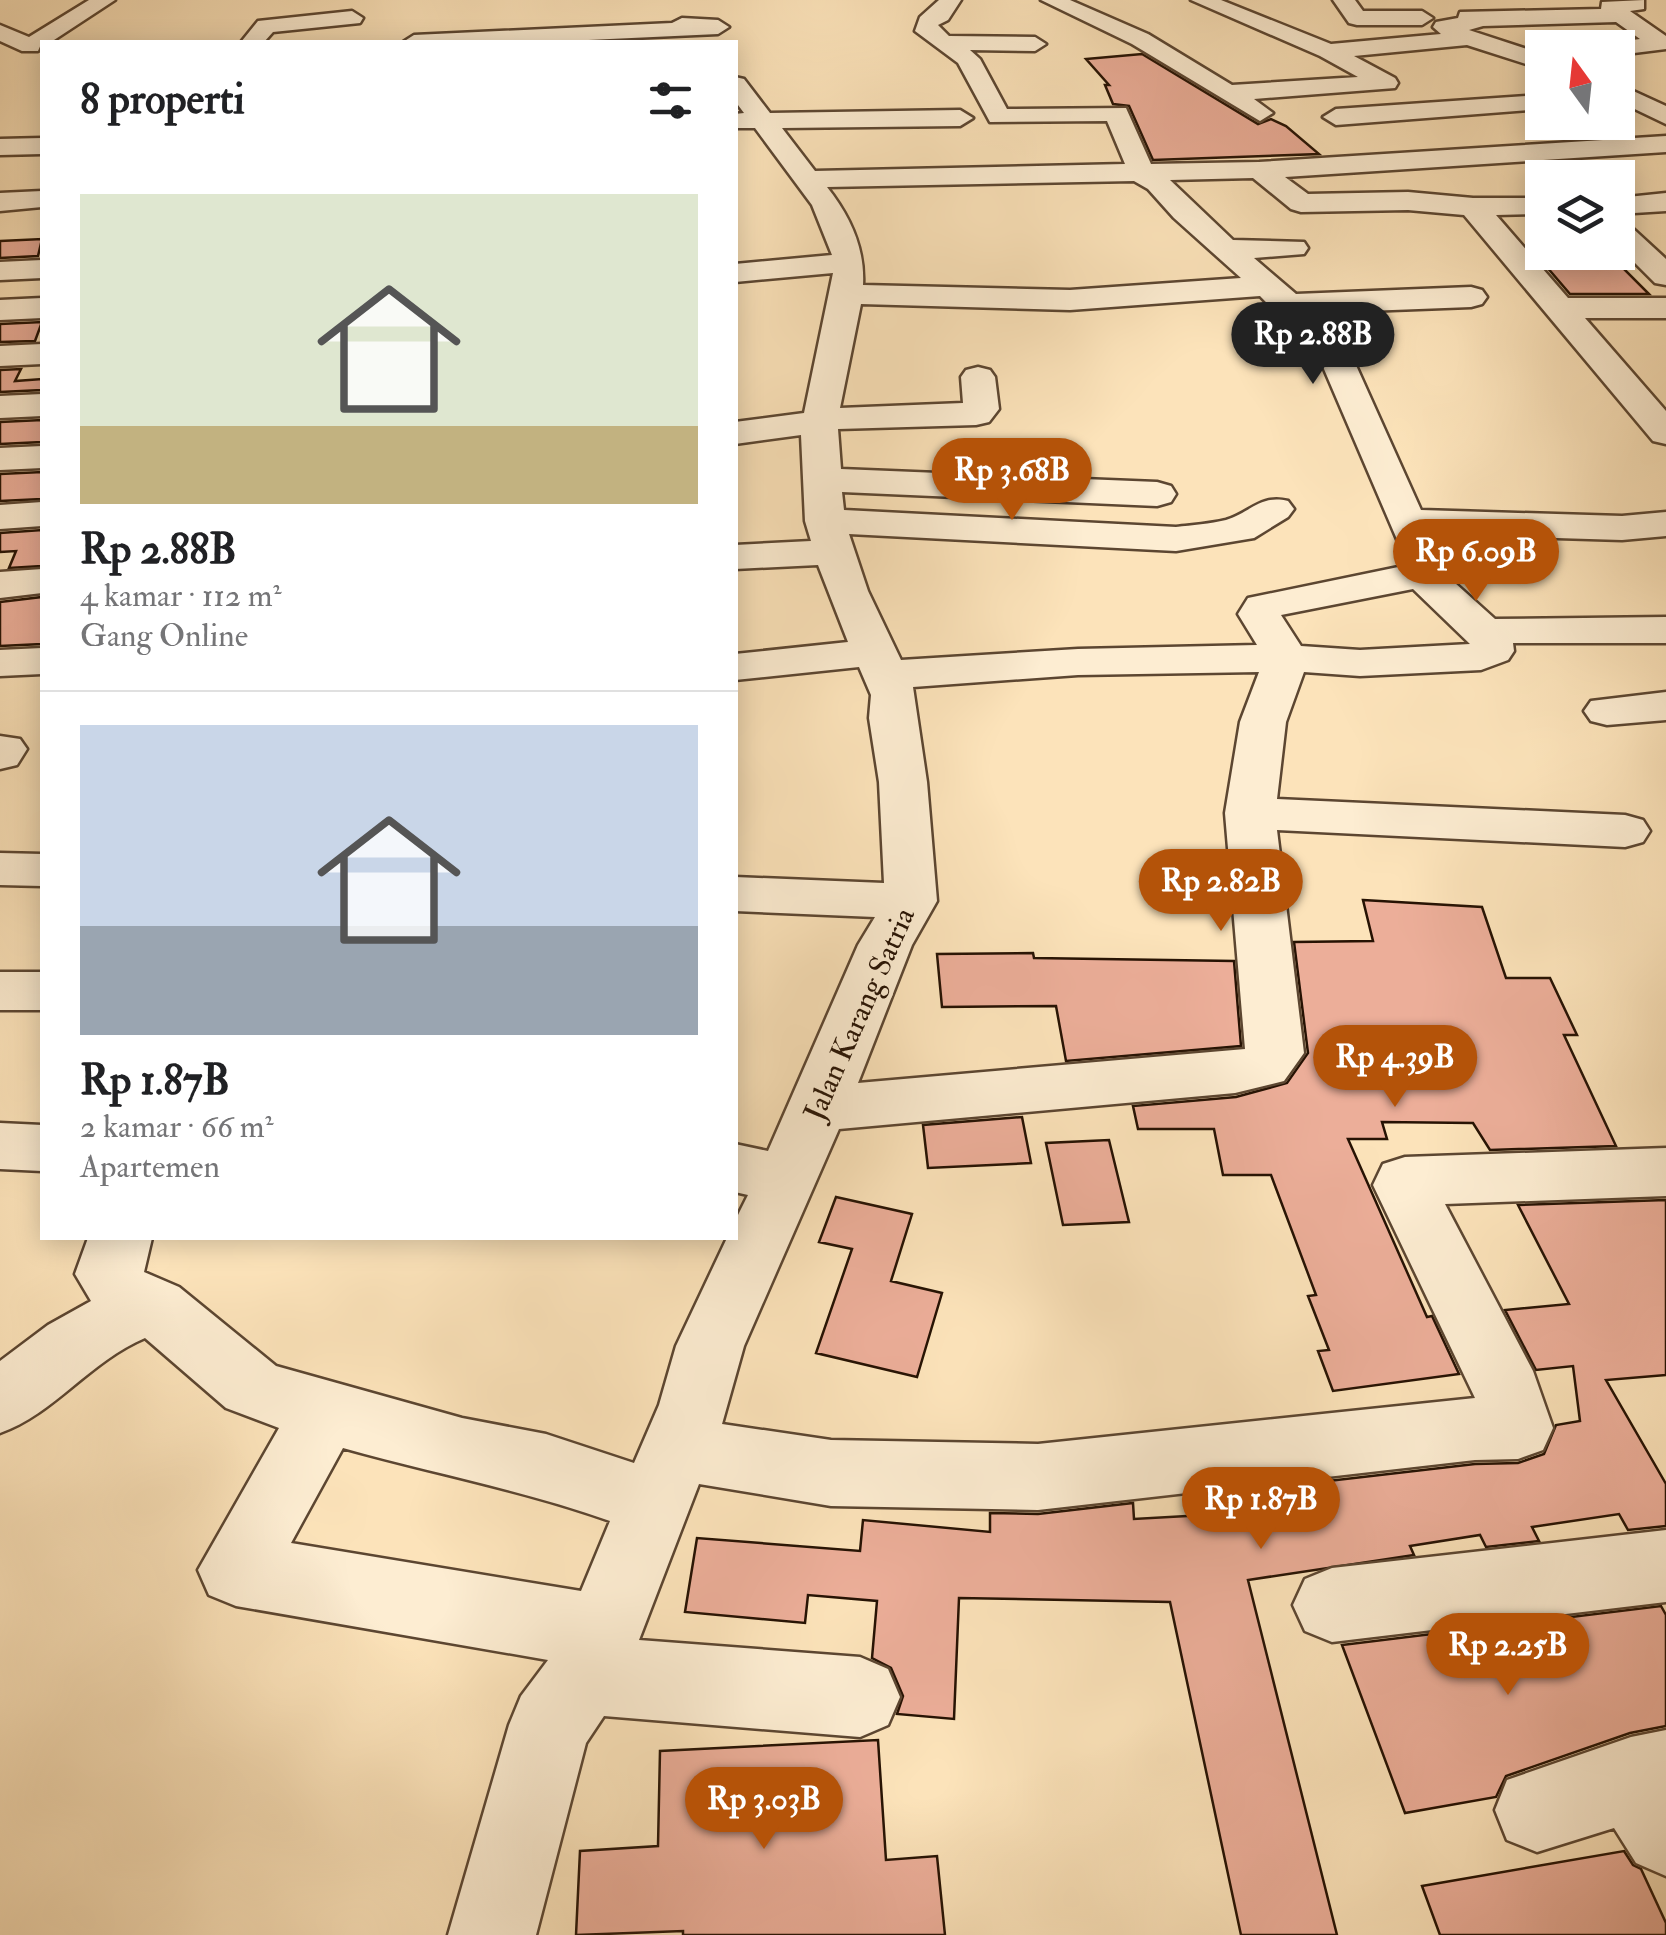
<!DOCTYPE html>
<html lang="id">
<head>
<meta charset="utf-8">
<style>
  body { margin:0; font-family:"IM FELL Double Pica",serif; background:#f2f2f2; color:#202124; height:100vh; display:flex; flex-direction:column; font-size:38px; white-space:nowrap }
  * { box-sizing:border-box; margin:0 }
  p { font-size:32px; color:#757577 }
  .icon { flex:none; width:55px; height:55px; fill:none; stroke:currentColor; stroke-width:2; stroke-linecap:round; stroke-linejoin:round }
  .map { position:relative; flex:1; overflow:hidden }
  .drawer { position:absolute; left:40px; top:40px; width:698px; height:1200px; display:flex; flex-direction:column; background:#fff; border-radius:0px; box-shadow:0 5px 25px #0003 }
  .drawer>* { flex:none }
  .needle { width:65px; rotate:345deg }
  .tools { position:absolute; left:1525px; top:30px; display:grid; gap:20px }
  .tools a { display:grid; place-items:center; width:110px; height:110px; border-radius:0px; background:#fff; box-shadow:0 5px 25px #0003; font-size:50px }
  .price { position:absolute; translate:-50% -85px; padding:0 22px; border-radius:35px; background:#b45309; color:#fff; font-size:32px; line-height:65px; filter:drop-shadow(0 2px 5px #0008) }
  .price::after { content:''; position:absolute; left:50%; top:60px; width:30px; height:22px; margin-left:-15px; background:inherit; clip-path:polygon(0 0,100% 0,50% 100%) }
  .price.selected { background:#222; color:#fff }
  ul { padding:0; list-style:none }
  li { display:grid; align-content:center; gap:20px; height:530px; padding:0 40px }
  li+li { border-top:2px solid #e0e0e0 }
  li span { display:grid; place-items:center; height:310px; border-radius:0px; color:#555 }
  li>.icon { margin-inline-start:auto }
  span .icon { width:180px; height:180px; fill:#fffc; stroke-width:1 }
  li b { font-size:42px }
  h2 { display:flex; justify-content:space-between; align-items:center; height:120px; padding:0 40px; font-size:42px }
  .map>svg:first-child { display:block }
  .building { fill:#ecae99; stroke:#261203; stroke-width:2.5 }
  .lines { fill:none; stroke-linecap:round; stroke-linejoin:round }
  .minor-casing { stroke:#5c4631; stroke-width:5 }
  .minor { fill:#fdedd2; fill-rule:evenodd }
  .labels { text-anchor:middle; stroke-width:8; stroke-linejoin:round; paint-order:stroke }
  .street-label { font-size:30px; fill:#261203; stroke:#fdedd2 }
</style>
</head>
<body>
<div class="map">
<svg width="1666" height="1935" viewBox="0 0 1666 1935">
  <rect width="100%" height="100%" fill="#fce3ba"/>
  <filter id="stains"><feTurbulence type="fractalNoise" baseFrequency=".002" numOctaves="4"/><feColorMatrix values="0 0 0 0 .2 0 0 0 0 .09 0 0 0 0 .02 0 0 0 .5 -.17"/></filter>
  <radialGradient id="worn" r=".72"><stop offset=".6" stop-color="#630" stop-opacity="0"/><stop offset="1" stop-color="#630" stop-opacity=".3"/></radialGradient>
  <path class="building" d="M 1142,54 L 1258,124 L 1271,119 L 1286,126 L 1319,154 L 1153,160 L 1129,106 L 1113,104 L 1105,85 L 1109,85 L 1086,59 Z
    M 42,239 L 38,256 L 0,258 L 0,241 Z
    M 1534,252 L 1607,252 L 1649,294 L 1570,294 Z
    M 42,322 L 35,341 L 0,342 L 0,324 Z
    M 21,369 L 15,381 L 42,379 L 42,390 L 0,392 L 0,370 Z
    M 42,420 L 42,442 L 0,444 L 0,422 Z
    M 42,472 L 42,499 L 0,501 L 0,474 Z
    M 42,530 L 42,566 L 9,568 L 16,551 L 0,552 L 0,533 Z
    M 42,597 L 42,644 L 0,646 L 0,602 Z
    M 1363,900 L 1482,907 L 1506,978 L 1550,978 L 1577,1035 L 1564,1035 L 1616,1146 L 1490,1150 L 1473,1123 L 1382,1122 L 1387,1139 L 1348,1139 L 1427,1317 L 1432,1316 L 1459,1374 L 1333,1391 L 1318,1351 L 1329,1350 L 1308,1296 L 1316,1295 L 1271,1175 L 1223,1175 L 1214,1129 L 1138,1129 L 1133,1106 L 1236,1097 L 1287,1083 L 1308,1053 L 1294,942 L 1373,941 Z
    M 1033,953 L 1034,958 L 1234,961 L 1241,1046 L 1066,1061 L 1056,1006 L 942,1007 L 937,954 Z
    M 1022,1117 L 1031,1163 L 928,1168 L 923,1125 Z
    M 1109,1140 L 1129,1222 L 1063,1225 L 1046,1143 Z
    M 836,1197 L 912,1214 L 891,1281 L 942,1293 L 917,1377 L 816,1353 L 852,1249 L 819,1242 Z
    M 1666,1200 L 1666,1375 L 1606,1380 L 1666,1484 L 1666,1526 L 1628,1530 L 1619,1514 L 1532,1527 L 1539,1541 L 1486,1547 L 1480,1535 L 1410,1546 L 1414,1555 L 1248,1580 L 1337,1935 L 1241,1935 L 1170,1602 L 959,1598 L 954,1719 L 897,1714 L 903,1696 L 891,1668 L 872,1658 L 877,1601 L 808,1595 L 805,1623 L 685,1612 L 697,1538 L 860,1551 L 863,1520 L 990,1532 L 990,1513 L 1038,1514 L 1133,1503 L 1134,1519 L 1258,1512 L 1250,1490 L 1475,1464 L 1518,1463 L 1544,1454 L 1556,1425 L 1580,1421 L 1573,1366 L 1536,1370 L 1505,1310 L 1569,1304 L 1518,1205 Z
    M 1661,1606 L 1666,1615 L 1666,1726 L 1630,1733 L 1506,1776 L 1496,1797 L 1405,1813 L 1342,1645 Z
    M 878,1740 L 886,1860 L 937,1856 L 945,1935 L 683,1935 L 683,1931 L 576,1935 L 580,1851 L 658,1846 L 660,1751 Z
    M 1624,1851 L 1633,1865 L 1641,1869 L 1666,1923 L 1666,1935 L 1440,1935 L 1422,1886 Z"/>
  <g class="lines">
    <g class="minor-casing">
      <path id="minor" d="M 89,0 L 115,0 L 51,42 L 42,42 L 38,51 L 22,51 L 0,41 L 0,25 L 29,37 Z
        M 939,0 L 961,0 L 948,20 L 938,25 L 949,36 L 1035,37 L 1046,44 L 1035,51 L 970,50 L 980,59 L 1007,109 L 1126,108 L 1151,164 L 1259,162 L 1666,136 L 1666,152 L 1285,177 L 1308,194 L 1408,192 L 1473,198 L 1542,198 L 1542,214 L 1496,215 L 1568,298 L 1666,298 L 1666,318 L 1585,318 L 1666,411 L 1666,444 L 1653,441 L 1464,215 L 1408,210 L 1301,212 L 1291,209 L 1253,178 L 1170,180 L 1233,240 L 1304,242 L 1308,248 L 1304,254 L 1254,258 L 1296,294 L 1471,287 L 1482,290 L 1487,297 L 1482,304 L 1471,307 L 1314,313 L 1350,352 L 1421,510 L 1622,516 L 1666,512 L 1666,536 L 1622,540 L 1433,534 L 1452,565 L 1445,574 L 1495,619 L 1666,617 L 1666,643 L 1513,643 L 1514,651 L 1508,660 L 1481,670 L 1360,676 L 1304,672 L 1286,722 L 1277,799 L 1625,815 L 1643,820 L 1650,831 L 1643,842 L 1625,847 L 1277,830 L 1304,1053 L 1284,1081 L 1235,1093 L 839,1129 L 744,1346 L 722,1424 L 831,1440 L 1038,1444 L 1475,1398 L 1373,1185 L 1383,1164 L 1405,1157 L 1666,1148 L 1666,1196 L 1445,1204 L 1533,1371 L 1553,1428 L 1543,1450 L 1518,1459 L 1475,1460 L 1038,1510 L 831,1506 L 699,1484 L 639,1640 L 860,1657 L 888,1669 L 900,1697 L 888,1725 L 860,1737 L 604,1716 L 586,1743 L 536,1935 L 448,1935 L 509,1725 L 521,1696 L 548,1660 L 236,1606 L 209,1595 L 198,1570 L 279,1428 L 226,1408 L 145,1338 C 90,1361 54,1414 0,1433 L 0,1361 L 48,1325 L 91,1301 L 75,1274 L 88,1238 L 152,1238 L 144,1272 L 179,1287 L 276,1366 L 462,1418 L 546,1434 L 634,1463 L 659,1405 L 676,1346 L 727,1238 L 735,1238 L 735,1221 L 748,1195 L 735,1192 L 735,1144 L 768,1151 L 858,945 L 875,917 L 735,911 L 735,877 L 884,883 L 879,782 L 869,718 L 871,695 L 859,667 L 735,680 L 735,654 L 848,642 L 818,565 L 735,569 L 735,545 L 811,541 L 805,521 L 801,435 L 735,444 L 735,422 L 804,413 L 833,273 L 735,282 L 735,264 L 832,255 L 812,205 L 755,128 L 735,128 L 735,114 L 744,113 L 735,101 L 735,77 L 744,79 L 770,113 L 960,110 L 973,118 L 960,126 L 782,128 L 815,171 L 1125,164 L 1107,121 L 990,122 L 958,63 L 915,31 L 920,17 ZM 1134,181 L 1148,189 L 1174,218 L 1241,278 L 1070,290 L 863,285 C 865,248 850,216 827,187 ZM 1260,296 L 1318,355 L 1408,565 L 1248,598 L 1238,614 L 1257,645 L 1078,649 L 901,660 L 868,591 L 849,534 L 1176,551 L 1254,538 L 1288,517 L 1294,509 L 1288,501 C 1260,494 1250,513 1226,520 C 1210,524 1192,525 1176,527 L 844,510 L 842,492 L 1157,506 L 1171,502 L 1176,494 L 1171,486 L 1157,482 L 841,469 L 838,429 L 976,425 L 989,422 L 999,409 L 995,377 L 990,370 L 978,367 L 966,370 L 961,377 L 963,403 L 840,408 L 861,304 L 1070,310 ZM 1413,589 L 1470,644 L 1360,650 L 1301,646 L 1281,615 ZM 1259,672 L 1240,722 L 1225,813 L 1245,1049 L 858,1083 L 912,945 L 937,901 L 927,782 L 913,687 L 1078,675 ZM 343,1448 C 432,1473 523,1490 610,1521 L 581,1591 L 291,1543 Z
        M 1041,0 L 1070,0 L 1148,34 L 1232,85 L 1358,77 L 1320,56 L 1191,0 L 1221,0 L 1331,44 L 1441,34 L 1433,27 L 1436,22 L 1458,18 L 1460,12 L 1601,9 L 1602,2 L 1644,0 L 1644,9 L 1630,11 L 1666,36 L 1666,49 L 1618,55 L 1618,48 L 1607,48 L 1610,43 L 1640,39 L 1616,22 L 1483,26 L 1469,30 L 1542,54 L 1542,69 L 1467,45 L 1354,56 L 1395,78 L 1398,83 L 1395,88 L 1254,99 L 1273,113 L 1260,121 L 1132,44 Z
        M 1333,0 L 1355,0 L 1363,11 L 1422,11 L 1433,18 L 1422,25 L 1357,25 L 1349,23 Z
        M 352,11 L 363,18 L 360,23 L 273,32 L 264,42 L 241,42 L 258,21 Z
        M 682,18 L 718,20 L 729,27 L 718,34 L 545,42 L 403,42 L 414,35 L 672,23 Z
        M 1618,84 L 1666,106 L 1666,124 L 1618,101 Z
        M 1542,95 L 1542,109 L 1336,125 L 1323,117 L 1336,109 Z
        M 42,138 L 42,154 L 0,155 L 0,139 Z
        M 42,191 L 42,207 L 0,211 L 0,193 Z
        M 1666,193 L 1666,211 L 1618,214 L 1618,198 Z
        M 1618,221 L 1628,224 L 1666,259 L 1666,285 L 1655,283 L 1618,246 Z
        M 42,260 L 42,278 L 0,280 L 0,262 Z
        M 42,298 L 42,318 L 0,320 L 0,300 Z
        M 42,344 L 42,364 L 0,366 L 0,346 Z
        M 42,394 L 42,416 L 0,418 L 0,396 Z
        M 42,446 L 42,468 L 0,470 L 0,448 Z
        M 42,502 L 42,526 L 0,529 L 0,505 Z
        M 42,569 L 42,593 L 0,598 L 0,572 Z
        M 42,648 L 42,674 L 0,676 L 0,650 Z
        M 1666,692 L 1666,720 L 1607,725 L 1591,721 L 1584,711 L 1591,701 Z
        M 0,736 L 20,739 L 27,749 L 17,765 L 0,769 Z
        M 0,853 L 42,854 L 42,886 L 0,885 Z
        M 0,972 L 42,972 L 42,1010 L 0,1010 Z
        M 0,1123 L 42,1125 L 42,1171 L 0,1169 Z
        M 1666,1530 L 1666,1602 L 1332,1642 L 1305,1631 L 1293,1605 L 1305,1579 L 1332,1568 Z
        M 1666,1730 L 1666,1876 L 1636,1863 L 1614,1828 L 1537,1852 L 1507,1840 L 1495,1810 L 1507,1780 L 1631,1737 Z"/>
    </g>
    <use href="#minor" class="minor"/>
  </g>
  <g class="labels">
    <g class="street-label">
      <text transform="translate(859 1014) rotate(-66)" y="10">Jalan Karang Satria</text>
    </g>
  </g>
  <rect width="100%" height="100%" filter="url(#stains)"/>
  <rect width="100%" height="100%" fill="url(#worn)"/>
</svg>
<div class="tools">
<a><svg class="needle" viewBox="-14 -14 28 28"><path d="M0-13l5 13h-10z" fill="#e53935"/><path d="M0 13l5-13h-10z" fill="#757577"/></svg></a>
<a><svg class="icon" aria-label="layers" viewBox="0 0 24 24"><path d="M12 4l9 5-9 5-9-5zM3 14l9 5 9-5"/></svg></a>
</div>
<b class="price selected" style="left:1313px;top:387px">Rp 2.88B</b>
<b class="price" style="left:1012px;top:523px">Rp 3.68B</b>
<b class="price" style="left:1476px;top:604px">Rp 6.09B</b>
<b class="price" style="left:1221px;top:934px">Rp 2.82B</b>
<b class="price" style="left:1395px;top:1110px">Rp 4.39B</b>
<b class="price" style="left:1261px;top:1552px">Rp 1.87B</b>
<b class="price" style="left:1508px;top:1698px">Rp 2.25B</b>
<b class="price" style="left:764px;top:1852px">Rp 3.03B</b>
<section class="drawer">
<h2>8 properti<svg class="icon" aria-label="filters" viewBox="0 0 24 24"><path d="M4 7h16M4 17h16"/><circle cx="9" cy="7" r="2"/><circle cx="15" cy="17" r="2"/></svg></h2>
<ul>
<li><span style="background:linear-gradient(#dfe7d0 75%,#c2b280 0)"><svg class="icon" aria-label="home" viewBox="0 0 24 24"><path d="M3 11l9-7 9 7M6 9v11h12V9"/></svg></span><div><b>Rp 2.88B</b><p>4 kamar · 112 m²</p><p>Gang Online</p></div></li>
<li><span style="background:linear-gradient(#c9d6e8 65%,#9aa5b1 0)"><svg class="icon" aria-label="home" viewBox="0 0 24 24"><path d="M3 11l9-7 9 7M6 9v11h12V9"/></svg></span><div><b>Rp 1.87B</b><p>2 kamar · 66 m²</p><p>Apartemen</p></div></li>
</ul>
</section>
</div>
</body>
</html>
